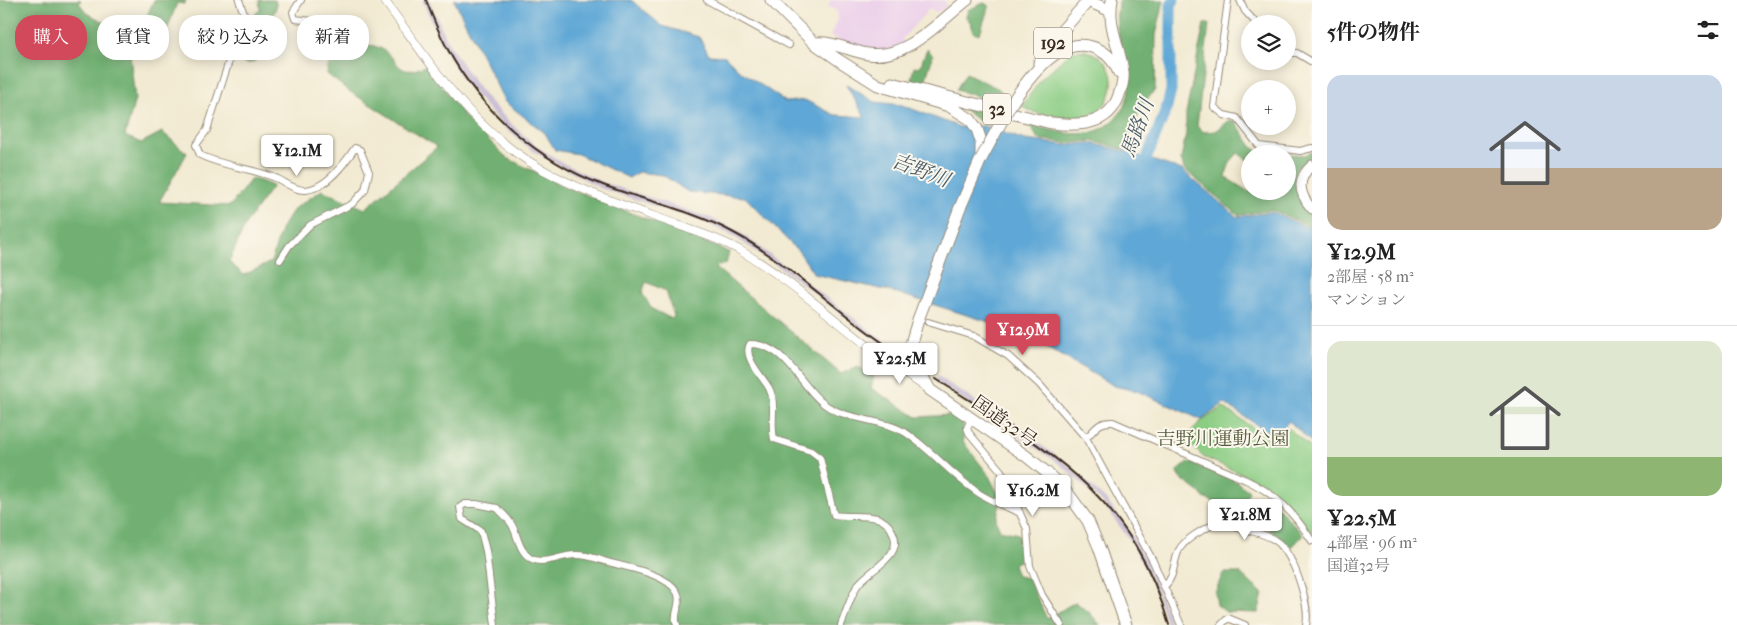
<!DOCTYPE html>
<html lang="ja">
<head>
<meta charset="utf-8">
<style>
  body { margin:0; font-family:"IM FELL French Canon","Noto Serif JP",serif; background:#f6f6f6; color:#222; height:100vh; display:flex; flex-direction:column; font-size:19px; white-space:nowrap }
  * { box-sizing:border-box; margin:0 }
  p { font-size:16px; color:#767676 }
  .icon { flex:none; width:28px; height:28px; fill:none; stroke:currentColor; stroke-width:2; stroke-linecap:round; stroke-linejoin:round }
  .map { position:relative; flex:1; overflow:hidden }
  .drawer { display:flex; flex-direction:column; background:#fff; width:425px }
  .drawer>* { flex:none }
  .top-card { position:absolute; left:15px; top:15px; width:475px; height:45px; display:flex; gap:10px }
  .buttons { position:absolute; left:1241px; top:15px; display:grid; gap:10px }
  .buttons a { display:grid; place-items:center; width:55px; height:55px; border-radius:50%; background:#fff; box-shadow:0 2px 12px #0003; font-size:25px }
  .price { position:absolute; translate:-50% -42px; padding:0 11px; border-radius:5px; background:#fff; color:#222; font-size:16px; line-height:32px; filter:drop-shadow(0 1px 2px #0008) }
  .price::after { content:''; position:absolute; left:50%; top:30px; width:15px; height:11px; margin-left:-8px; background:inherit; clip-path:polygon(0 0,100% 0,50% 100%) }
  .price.selected { background:#d1495b; color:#fff }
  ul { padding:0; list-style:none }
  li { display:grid; align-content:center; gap:10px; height:265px; padding:0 15px }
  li+li { border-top:1px solid #e0e0e0 }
  li span { display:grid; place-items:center; height:155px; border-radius:15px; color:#555 }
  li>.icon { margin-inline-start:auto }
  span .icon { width:90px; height:90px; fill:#fffc; stroke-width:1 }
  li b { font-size:21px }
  h2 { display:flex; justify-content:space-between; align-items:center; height:60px; padding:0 15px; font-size:21px }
  .pill { padding:0 18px; border-radius:20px; background:#fff; box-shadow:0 2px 12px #0003; font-size:18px; line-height:45px }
  .pill.selected { background:#d1495b; color:#fff }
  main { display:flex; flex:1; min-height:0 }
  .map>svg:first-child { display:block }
  .built { fill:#ecd1ea }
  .industrial { fill:#cbbfd5 }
  .green { fill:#8ccd84; stroke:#647c51 }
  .forest { fill:#71b072; stroke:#566d48; fill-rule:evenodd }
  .water { fill:#5fa7d6; stroke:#4d687a }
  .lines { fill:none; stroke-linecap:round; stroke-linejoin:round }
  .river { stroke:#5fa7d6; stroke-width:11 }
  .minor-casing { stroke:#968a78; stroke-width:8 }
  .tertiary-casing { stroke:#968a78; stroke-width:9 }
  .secondary-casing { stroke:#968a78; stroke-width:11 }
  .trunk-casing { stroke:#968a78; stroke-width:13 }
  .minor { stroke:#fff; stroke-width:6 }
  .tertiary { stroke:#fff; stroke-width:8 }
  .secondary { stroke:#fff; stroke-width:9 }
  .trunk { stroke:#fff; stroke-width:11 }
  .rail { stroke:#3b2a1e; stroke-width:2 }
  .trunk-bridge-casing { stroke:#968a78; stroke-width:13; stroke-linecap:butt }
  .trunk-bridge { stroke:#fff; stroke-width:11 }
  .labels { text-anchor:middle; stroke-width:4; stroke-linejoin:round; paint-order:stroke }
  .shield { fill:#fbf7ec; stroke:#75685c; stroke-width:1 }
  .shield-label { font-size:18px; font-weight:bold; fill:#3b2a1e }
  .street-label { font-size:19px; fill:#3b2a1e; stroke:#fbf7ec }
  .park-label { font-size:19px; fill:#535b3d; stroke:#fbf7ec }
  .water-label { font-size:20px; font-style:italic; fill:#495c68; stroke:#fbf7ec }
</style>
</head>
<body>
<main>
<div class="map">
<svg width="1312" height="625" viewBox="0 0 1312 625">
  <rect width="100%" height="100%" fill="#fbf7ec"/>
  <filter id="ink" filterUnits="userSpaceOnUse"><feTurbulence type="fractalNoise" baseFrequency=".02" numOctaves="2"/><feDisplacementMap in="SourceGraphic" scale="10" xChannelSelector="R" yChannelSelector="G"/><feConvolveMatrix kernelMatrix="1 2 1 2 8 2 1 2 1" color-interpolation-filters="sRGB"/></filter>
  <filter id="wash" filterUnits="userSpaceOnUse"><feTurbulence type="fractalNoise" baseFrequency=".0096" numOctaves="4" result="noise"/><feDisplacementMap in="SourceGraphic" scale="20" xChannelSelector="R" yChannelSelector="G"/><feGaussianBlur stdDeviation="1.12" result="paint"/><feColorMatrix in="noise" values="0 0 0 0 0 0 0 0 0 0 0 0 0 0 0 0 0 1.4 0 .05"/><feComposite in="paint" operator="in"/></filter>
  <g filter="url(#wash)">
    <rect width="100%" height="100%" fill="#f2ead2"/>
    <path class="built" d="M 829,0 L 945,0 L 946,6 L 943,10 L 936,12 L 929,9 L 902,39 L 906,45 L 893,51 L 867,51 L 830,36 L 838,19 L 837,11 L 828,6 L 830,2 Z"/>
    <path class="industrial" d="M 422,0 L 429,0 L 450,46 L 481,92 L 509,122 L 536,146 L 565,164 L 602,182 L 708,217 L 738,231 L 887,343 L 885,347 L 788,273 L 735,237 L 707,223 L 600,188 L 533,151 L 505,128 L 464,82 L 444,49 Z
      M 938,376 L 1063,460 L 1105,499 L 1126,526 L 1149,565 L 1171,625 L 1167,625 L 1156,590 L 1132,543 L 1102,502 L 1060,464 L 935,381 Z"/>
    <path class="green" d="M 1072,51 C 1125,43 1129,125 1063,117 C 1048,116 1034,114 1022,106 L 1042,78 Z
      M 1223,407 L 1276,444 L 1288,428 L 1312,449 L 1312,536 L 1289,504 L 1277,493 L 1263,483 L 1203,457 L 1185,439 L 1199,423 Z"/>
    <path class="forest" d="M 0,0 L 81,0 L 79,3 L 87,13 L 121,31 L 132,17 L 146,18 L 154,0 L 186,0 L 184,4 L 177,3 L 159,51 L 130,56 L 135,99 L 125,136 L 141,143 L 162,132 L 187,153 L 159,202 L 230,206 L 252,178 L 273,186 L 246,223 L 229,262 L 244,275 L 271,262 L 282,227 L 295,208 L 322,190 L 365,209 L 437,147 L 349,91 L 327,74 L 332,46 C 346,45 367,42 380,48 C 402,60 395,80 427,65 L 464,116 L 507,158 L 564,186 L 729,252 L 726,264 L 719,265 L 716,268 L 841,374 L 858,367 L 874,376 L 871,388 L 917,417 L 952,415 L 963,423 L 963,442 L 988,474 L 1001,500 L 996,520 L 1000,530 L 1018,534 L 1025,558 L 1013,564 L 1017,576 L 1028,578 L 1047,619 L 1075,602 L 1089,612 L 1100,625 L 0,625 ZM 646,282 L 666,291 L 674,316 L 672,319 L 652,309 L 642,293 Z
      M 259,0 L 275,0 C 280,13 267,18 262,27 C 257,39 262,50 254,62 L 246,64 L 239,59 C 239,41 247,22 260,9 Z
      M 1119,0 L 1164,0 L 1156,35 L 1155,90 L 1141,107 L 1129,136 L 1132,145 L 1128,150 L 1091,141 L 1067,143 L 1038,139 L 1030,125 C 1048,129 1069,136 1087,133 C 1116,129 1133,102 1129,74 C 1125,45 1111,34 1119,0 Z
      M 984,3 L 989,6 L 980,33 L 976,34 L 973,32 L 971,23 L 966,17 L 968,10 Z
      M 1204,24 L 1209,24 L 1197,126 L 1204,132 L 1216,131 L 1230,120 L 1235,121 L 1253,148 L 1260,152 L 1287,154 L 1250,154 L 1250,162 L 1238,153 L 1230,162 L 1225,177 L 1249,192 L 1260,191 L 1258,196 L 1288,191 L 1288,178 L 1290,177 L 1288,154 L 1304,155 L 1312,152 L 1312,160 L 1296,168 C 1293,188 1298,201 1312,214 L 1312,227 L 1272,210 L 1238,215 L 1184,169 L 1181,159 L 1186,134 L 1186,113 Z
      M 927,49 L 933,55 L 925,82 L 911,80 L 914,67 L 920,67 Z
      M 966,73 L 999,89 L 1003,93 L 1002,103 L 956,90 Z
      M 958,105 L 996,115 L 991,125 L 983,124 Z
      M 1189,462 L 1234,480 L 1249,491 L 1238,518 L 1234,510 L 1204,498 L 1199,492 L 1179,477 L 1177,471 Z
      M 1274,508 L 1280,509 L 1303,535 L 1292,547 L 1268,529 L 1273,523 L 1269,518 Z
      M 1223,573 L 1240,573 L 1263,594 L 1258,613 L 1226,612 L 1217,605 L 1215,593 Z"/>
    <path class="water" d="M 454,0 L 631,0 L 662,26 L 699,37 L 709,55 L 725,56 L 739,70 L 786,102 L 805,100 L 835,115 L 865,117 L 846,85 L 875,102 L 902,105 L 959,127 L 983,126 L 1025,140 L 1067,145 L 1090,143 L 1125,151 L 1182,170 L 1237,217 L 1272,212 L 1312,229 L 1312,443 L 1289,421 L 1275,437 L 1224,403 L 1202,420 L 1137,391 L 1114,386 L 1021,332 L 890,291 L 814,274 L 800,253 L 745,197 L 688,192 L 663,175 L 638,172 L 629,178 L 578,154 L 555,150 L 545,133 L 505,102 Z"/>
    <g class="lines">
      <path class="river" d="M 1141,172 L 1166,110 L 1171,90 L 1171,5 L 1174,0"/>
    </g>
  </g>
  <g filter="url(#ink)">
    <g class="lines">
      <g class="minor-casing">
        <path id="minor" d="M 239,0 L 244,14 L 207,130 L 196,145 L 200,155 C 224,167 253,168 278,179 C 286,183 296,191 306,190 C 327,188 345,163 355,148 L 360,150 L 369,172 L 365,190 L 352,204 L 310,225 L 289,246 L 280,260
          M 301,0 L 293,12 L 295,19 L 320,22
          M 707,0 L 789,45
          M 1228,0 L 1214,107 L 1224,115 L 1237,118 L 1259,146 L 1300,151 L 1312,148
          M 1240,0 L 1245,11 L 1257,24
          M 1288,53 L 1297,53 L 1312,62
          M 928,322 L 974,336 L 1008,356 L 1039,384 L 1086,438 L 1153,561 L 1181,625
          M 971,419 L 967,428 L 969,433 L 1001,471 L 1027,529 L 1030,566 L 1042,595 L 1061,625
          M 1086,438 C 1096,429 1098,421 1113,422 L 1246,480 C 1276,494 1294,513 1312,541
          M 1165,586 C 1175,576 1173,562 1179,550 C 1184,540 1203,529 1213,525 C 1222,522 1235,527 1243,529 C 1254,532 1267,534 1276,541 C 1293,552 1311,606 1306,625
          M 495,625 L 486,551 L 481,531 L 462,519 L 460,507 L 465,504 L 476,504 L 497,508 C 502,513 508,518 512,525 C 518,536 519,551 530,558 C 543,566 561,555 575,555 C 586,554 594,558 604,561 C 623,567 667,573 677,592 C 683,602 672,615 677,625
          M 841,625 C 846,612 850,598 857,586 C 868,569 908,556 891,529 C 889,525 882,519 877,518 C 863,515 848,517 834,515 L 820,458 L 811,451 L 774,439 C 770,422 777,403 769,388 C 763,377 742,357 750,344 C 786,344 799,385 824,404 C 847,421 881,418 906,433 C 930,449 949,472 973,489 C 986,500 1005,506 1020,513
          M 1221,625 L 1228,618 L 1245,625"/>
      </g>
      <g class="tertiary-casing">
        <path id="tertiary" d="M 384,0 C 435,69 475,137 555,176 C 594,196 637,210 678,225 C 699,233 721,239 741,251 C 808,290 862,349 929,389
          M 885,359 L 902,353 L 912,340"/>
      </g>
      <g class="secondary-casing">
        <path id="secondary" d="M 1312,165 C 1296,179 1299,194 1312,209"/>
      </g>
      <g class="trunk-casing">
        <path id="trunk" d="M 771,0 L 814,43 L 840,61 L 878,85 L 949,106 L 970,119 L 977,129 L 981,141 L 981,159 L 959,210 L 918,320 L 912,340 L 917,367 L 930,390 L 1026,456 L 1046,472 L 1070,496 L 1088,521 L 1099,547 L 1126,625
          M 1088,1 L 1111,11
          M 814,43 C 834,41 849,51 868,54 C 906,60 939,22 967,0
          M 1039,63 L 1058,35 L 1089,0
          M 892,83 L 1051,123 C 1078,126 1109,126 1119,95 C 1122,87 1124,80 1123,72 C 1120,47 1107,26 1112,0
          M 1011,104 C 1027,80 1058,36 1092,47 C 1106,51 1114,60 1119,73"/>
      </g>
      <use href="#minor" class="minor"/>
      <use href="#tertiary" class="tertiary"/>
      <use href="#secondary" class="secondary"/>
      <use href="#trunk" class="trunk"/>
      <path class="rail" d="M 426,0 C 432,16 439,33 447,48 C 480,110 538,161 603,185 C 646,201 694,211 734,233 C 786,261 836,311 886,345
        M 936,379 C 1045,449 1131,491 1169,625"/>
      <g class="trunk-bridge-casing">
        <path id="trunk-bridge" d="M 981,159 L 1011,104"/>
      </g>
      <use href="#trunk-bridge" class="trunk-bridge"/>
    </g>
  </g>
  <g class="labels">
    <g class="shield">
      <rect x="1034" y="27.5" width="38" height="31" rx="4"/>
      <rect x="983" y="93.5" width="28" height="31" rx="4"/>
    </g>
    <g class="shield-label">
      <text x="1053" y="49">192</text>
      <text x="997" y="115">32</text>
    </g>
    <g class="street-label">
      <text transform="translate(1005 421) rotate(35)" y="7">国道32号</text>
    </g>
    <g class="park-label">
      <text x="1223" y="445">吉野川運動公園</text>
    </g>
    <g class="water-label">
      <text transform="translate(1137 128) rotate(-70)" y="7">馬路川</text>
      <text transform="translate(921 170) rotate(21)" y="7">吉野川</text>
    </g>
  </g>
</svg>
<div class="buttons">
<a><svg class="icon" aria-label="layers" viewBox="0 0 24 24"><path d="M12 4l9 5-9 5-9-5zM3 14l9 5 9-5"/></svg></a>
<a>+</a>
<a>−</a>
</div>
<b class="price" style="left:297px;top:177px">¥12.1M</b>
<b class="price selected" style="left:1023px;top:356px">¥12.9M</b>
<b class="price" style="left:900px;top:385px">¥22.5M</b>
<b class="price" style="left:1033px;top:517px">¥16.2M</b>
<b class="price" style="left:1245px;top:541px">¥21.8M</b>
<div class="top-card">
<a class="pill selected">購入</a>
<a class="pill">賃貸</a>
<a class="pill">絞り込み</a>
<a class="pill">新着</a>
</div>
</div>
<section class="drawer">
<h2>5件の物件<svg class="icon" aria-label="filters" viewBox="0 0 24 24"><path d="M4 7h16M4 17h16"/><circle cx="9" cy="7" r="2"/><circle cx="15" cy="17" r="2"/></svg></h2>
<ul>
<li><span style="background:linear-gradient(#c9d6e8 60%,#b9a48a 0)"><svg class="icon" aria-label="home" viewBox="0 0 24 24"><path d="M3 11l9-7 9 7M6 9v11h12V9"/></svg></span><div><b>¥12.9M</b><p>2部屋 · 58 m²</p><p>マンション</p></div></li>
<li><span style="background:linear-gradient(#dfe7d0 75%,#8fb573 0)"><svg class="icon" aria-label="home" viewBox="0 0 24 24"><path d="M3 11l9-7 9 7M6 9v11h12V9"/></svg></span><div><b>¥22.5M</b><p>4部屋 · 96 m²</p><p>国道32号</p></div></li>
</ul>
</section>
</main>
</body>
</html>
